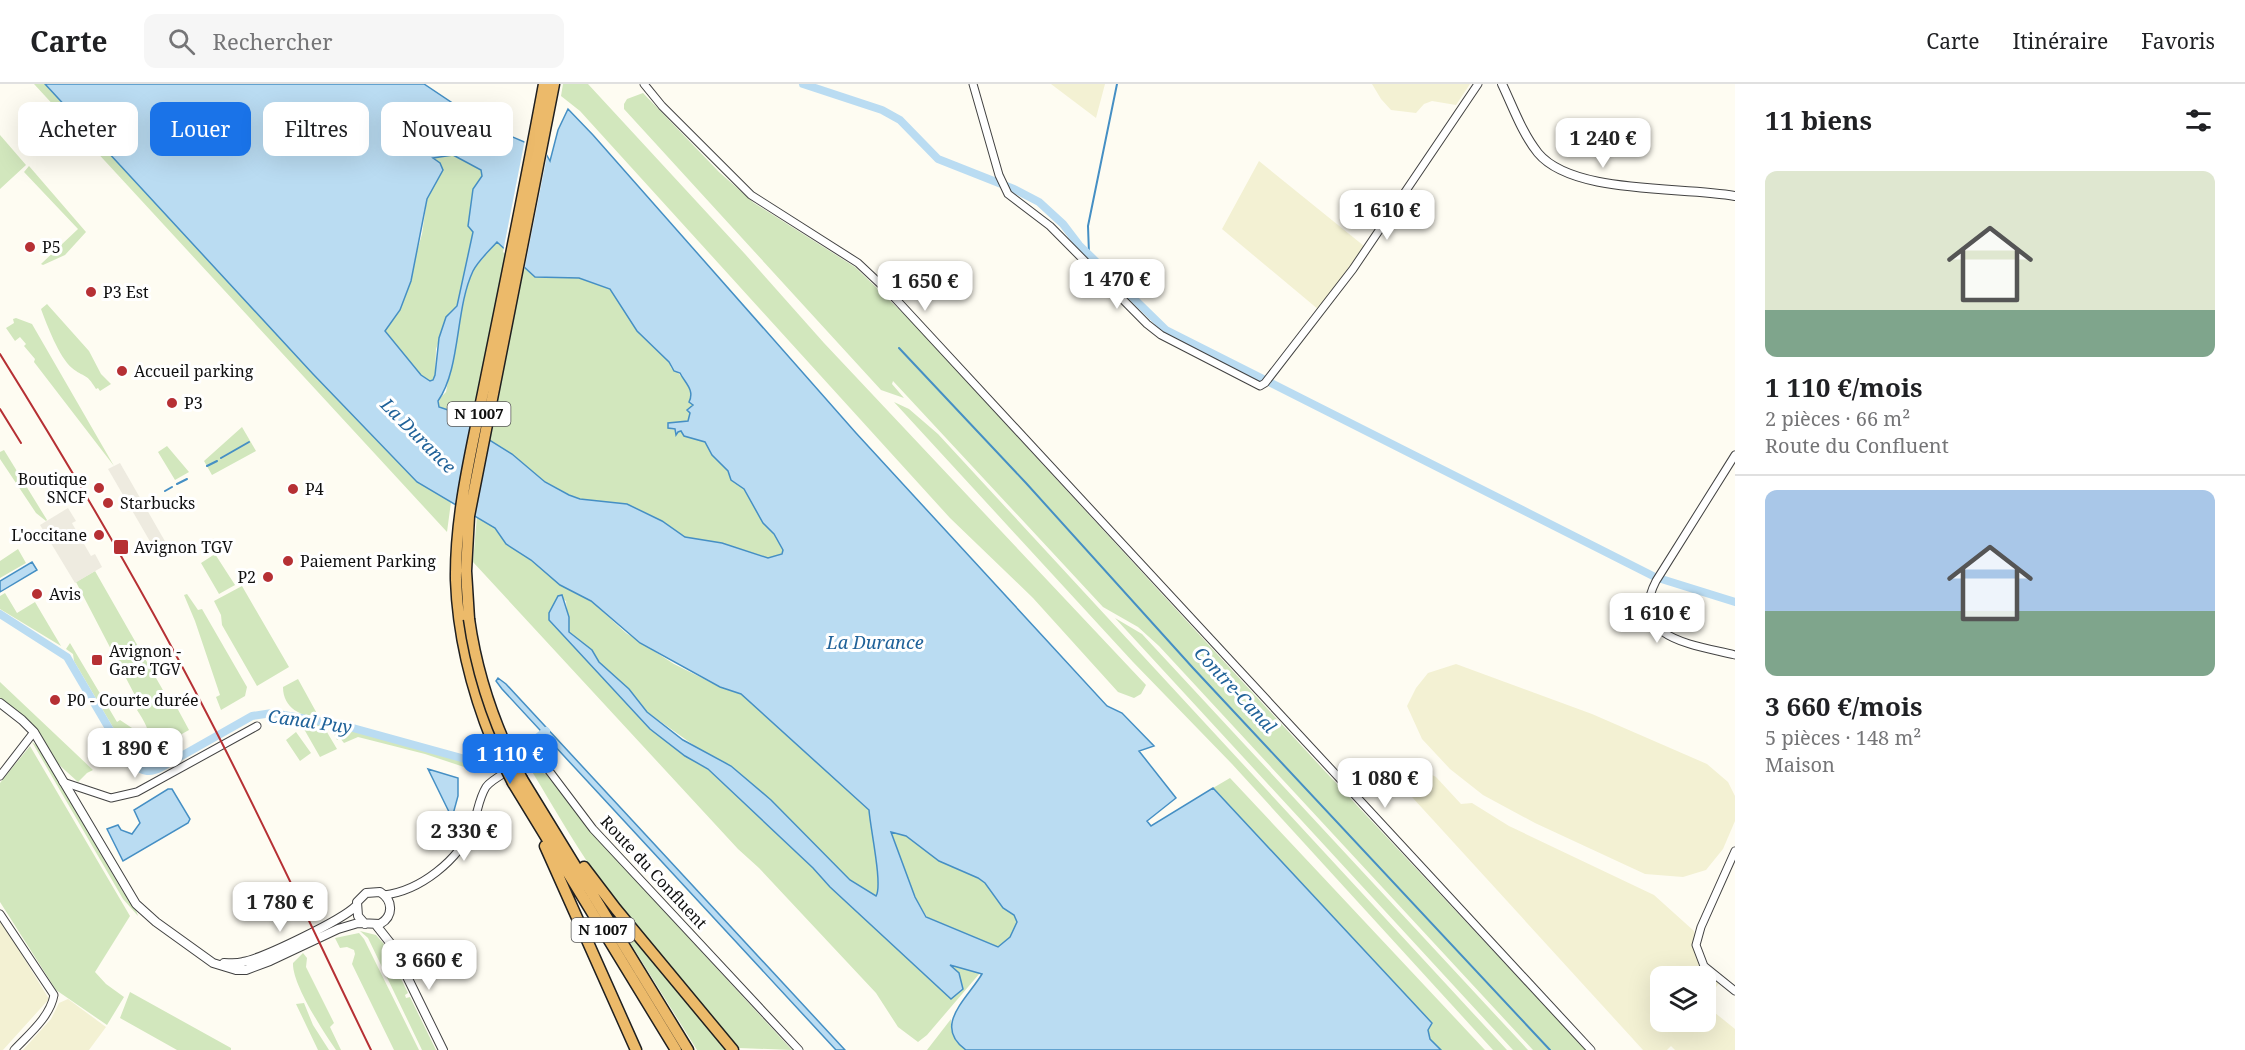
<!DOCTYPE html>
<html lang="fr">
<head>
<meta charset="utf-8">
<style>
  body { margin:0; font-family:"Noto Serif",serif; background:#f6f6f6; color:#202124; height:100vh; display:flex; flex-direction:column; font-size:22px; white-space:nowrap }
  * { box-sizing:border-box; margin:0 }
  p { font-size:20px; color:#757577 }
  .icon { flex:none; width:33px; height:33px; fill:none; stroke:currentColor; stroke-width:2; stroke-linecap:round; stroke-linejoin:round }
  .map { position:relative; flex:1; overflow:hidden }
  .panel { display:flex; flex-direction:column; background:#fff; width:510px }
  .panel>* { flex:none }
  .top-card { position:absolute; left:18px; top:18px; width:570px; height:54px; display:flex; gap:12px }
  .buttons { position:absolute; left:1650px; top:882px; display:grid; gap:12px }
  .buttons a { display:grid; place-items:center; width:66px; height:66px; border-radius:12px; background:#fff; box-shadow:0 6px 24px #0002; font-size:30px }
  .price { position:absolute; translate:-50% -51px; padding:0 14px; border-radius:12px; background:#fff; color:#222; font-size:20px; line-height:39px; filter:drop-shadow(0 2px 3px #0008) }
  .price::after { content:''; position:absolute; left:50%; top:36px; width:18px; height:14px; margin-left:-9px; background:inherit; clip-path:polygon(0 0,100% 0,50% 100%) }
  .price.current { background:#1a73e8; color:#fff }
  ul { padding:0; list-style:none }
  li { display:grid; align-content:center; gap:12px; height:318px; padding:0 30px }
  li+li { border-top:2px solid #e0e0e0 }
  li span { display:grid; place-items:center; height:186px; border-radius:12px; color:#555 }
  li>.icon { margin-inline-start:auto }
  span .icon { width:108px; height:108px; fill:#fffc; stroke-width:1 }
  li b { font-size:26px }
  h2 { display:flex; justify-content:space-between; align-items:center; height:72px; padding:0 30px; font-size:26px }
  .pill { padding:0 21px; border-radius:12px; background:#fff; box-shadow:0 6px 24px #0002; font-size:21px; line-height:54px }
  .pill.current { background:#1a73e8; color:#fff }
  header { display:flex; align-items:center; gap:36px; box-sizing:border-box; height:84px; padding:0 30px; background:#fff; border-bottom:2px solid #e0e0e0 }
  header strong { font-size:28px }
  nav { display:flex; gap:33px; margin-inline-start:auto; font-size:21px }
  .search { width:420px; height:54px; background:#f6f6f6; display:flex; align-items:center; gap:15px; box-sizing:border-box; padding:0 21px; border-radius:12px; color:#757577; font-size:22px }
  main { display:flex; flex:1; min-height:0 }
  .map>svg:first-child { display:block }
  .farmland { fill:#f3f1d3; fill-rule:evenodd }
  .green { fill:#d2e7bd }
  .plaza { fill:#eeebe0 }
  .water { fill:#badcf2; stroke:#458fc4; stroke-width:1.5; fill-rule:evenodd }
  .pier { fill:#fefcf2 }
  .lines { fill:none; stroke-linecap:round; stroke-linejoin:round }
  .stream { stroke:#458fc4; stroke-width:2 }
  .canal { stroke:#badcf2; stroke-width:8 }
  .minor-casing { stroke:#424242; stroke-width:9 }
  .tertiary-casing { stroke:#424242; stroke-width:10 }
  .trunk-casing { stroke:#202020; stroke-width:13 }
  .minor { stroke:#fff; stroke-width:7 }
  .tertiary { stroke:#fff; stroke-width:8 }
  .trunk { stroke:#ecba6a; stroke-width:10 }
  .rail { stroke:#b63034; stroke-width:2 }
  .trunk-bridge-casing { stroke:#202020; stroke-width:13; stroke-linecap:butt }
  .trunk-bridge { stroke:#ecba6a; stroke-width:10 }
  .poi-dot { fill:#b63034; stroke:#fff; stroke-width:2 }
  .labels { text-anchor:middle; stroke-width:6; stroke-linejoin:round; paint-order:stroke }
  .shield { fill:#fff; stroke:#575757; stroke-width:1.5 }
  .shield-label { font-size:15px; font-weight:bold; fill:#0f0f0f }
  .poi-label { font-size:16px; fill:#0f0f0f; stroke:#fff; text-anchor:start }
  .street-label { font-size:16px; fill:#0f0f0f; stroke:#fff }
  .water-label { font-size:18px; font-style:italic; fill:#206299; stroke:#fff }
</style>
</head>
<body>
<header>
<strong>Carte</strong>
<div class="search"><svg class="icon" aria-label="search" viewBox="0 0 24 24"><circle cx="10" cy="10" r="6"/><path d="M15 15l6 6"/></svg>Rechercher</div>
<nav><a>Carte</a><a>Itinéraire</a><a>Favoris</a></nav>
</header>
<main>
<div class="map">
<svg width="1735" height="966" viewBox="0 0 1735 966">
  <rect width="100%" height="100%" fill="#fefcf2"/>
  <path class="farmland" d="M 1051,0 L 1105,0 L 1096,34 Z
    M 1372,0 L 1470,0 L 1456,21 L 1432,17 L 1424,20 L 1416,29 L 1391,26 L 1381,15 Z
    M 1259,77 L 1364,162 L 1319,226 L 1222,145 Z
    M 1456,580 L 1592,630 L 1707,680 L 1728,698 L 1735,712 L 1735,737 L 1723,765 L 1706,786 L 1683,793 L 1645,790 L 1535,739 L 1483,711 L 1450,685 L 1422,655 L 1407,622 L 1416,604 L 1428,589 Z
    M 1423,686 L 1436,693 L 1461,720 L 1472,719 L 1509,742 L 1654,811 L 1694,847 L 1702,884 L 1719,899 L 1708,915 L 1709,924 L 1735,945 L 1735,966 L 1675,966 L 1671,962 L 1667,966 L 1643,966 L 1412,713 L 1415,700 ZM 1660,892 L 1706,892 L 1706,938 L 1660,938 Z
    M 0,835 L 49,915 L 3,966 L 0,966 Z
    M 68,915 L 106,943 L 89,966 L 23,966 L 51,935 L 59,919 Z"/>
  <path class="green" d="M 34,0 L 45,0 L 309,285 L 417,398 L 451,418 L 447,448 Z
    M 563,0 L 588,0 L 745,170 L 824,259 L 1146,601 L 1141,610 L 1134,614 L 1118,608 L 1033,514 L 950,434 L 580,27 L 561,12 Z
    M 643,9 L 719,88 L 754,119 L 855,183 L 910,236 L 1322,684 L 1586,966 L 1533,966 L 1159,562 L 1138,543 L 1103,523 L 893,297 L 892,300 L 904,314 L 881,306 L 624,25 L 624,20 L 627,15 Z
    M 0,51 L 26,81 L 0,105 Z
    M 453,70 L 482,86 L 482,92 L 473,105 L 468,142 L 473,148 L 457,222 L 449,229 L 436,265 L 435,292 L 433,296 L 430,297 L 421,291 L 385,247 L 400,226 L 422,150 L 427,115 L 443,86 L 433,74 Z
    M 29,82 L 86,148 L 65,171 L 43,181 L 41,180 L 78,145 L 24,88 Z
    M 497,158 L 535,193 L 579,194 L 610,205 L 637,247 L 669,278 L 671,284 C 682,290 695,306 689,318 L 693,321 L 688,337 L 669,342 L 670,345 L 682,347 L 684,352 L 705,358 L 712,371 L 728,387 L 731,396 L 744,405 L 784,466 L 782,470 L 769,474 L 722,459 L 685,453 L 662,437 L 627,420 L 580,415 L 569,411 L 545,398 L 512,370 L 486,354 L 454,328 L 442,325 L 438,322 L 440,314 L 446,308 L 461,226 L 470,194 L 474,185 Z
    M 47,220 L 89,267 L 101,290 L 111,300 L 100,307 L 98,304 L 96,305 C 86,288 84,294 72,284 C 59,273 47,241 41,225 Z
    M 16,234 L 32,240 L 114,382 L 34,278 L 35,275 L 24,262 L 26,260 L 20,253 L 15,257 L 6,244 L 14,239 L 13,235 Z
    M 894,318 L 909,325 L 938,350 L 1507,966 L 1493,966 L 1232,680 L 1133,578 Z
    M 242,343 L 256,367 L 212,391 L 204,377 Z
    M 167,362 L 189,388 L 175,396 L 158,368 Z
    M 4,366 L 47,436 L 46,437 L 36,429 L 0,375 L 0,368 Z
    M 477,432 L 495,444 L 506,460 L 531,476 L 560,501 L 591,517 L 626,549 L 674,580 L 720,603 L 741,610 L 869,726 C 870,744 883,801 876,812 L 850,796 L 771,716 L 647,628 L 629,605 L 599,578 L 592,566 L 569,548 L 566,517 L 558,512 L 549,536 L 650,645 L 685,672 L 708,685 L 813,784 L 830,803 L 951,914 L 949,880 L 980,889 L 927,951 L 918,958 L 898,943 L 876,909 L 759,784 L 738,765 L 473,478 Z
    M 18,465 L 26,479 L 0,494 L 0,477 Z
    M 215,470 L 235,501 L 219,510 L 201,479 Z
    M 95,487 L 172,622 L 175,620 L 189,646 C 173,654 160,667 144,677 C 156,658 148,643 137,626 L 141,623 L 76,498 Z
    M 242,502 L 289,583 L 257,602 L 222,541 L 221,531 L 214,517 Z
    M 5,509 L 17,529 L 35,518 L 61,562 L 0,525 L 0,512 Z
    M 187,510 L 198,526 L 202,525 L 247,603 L 245,612 L 221,626 L 216,613 L 220,611 L 195,537 L 184,511 Z
    M 1115,534 L 1142,550 L 1528,966 L 1513,966 Z
    M 70,559 L 117,638 L 120,636 L 144,652 L 144,662 L 139,676 L 134,679 L 74,577 L 73,570 L 66,565 Z
    M 298,595 L 320,635 C 302,632 283,625 283,603 Z
    M 0,598 L 93,686 L 87,689 L 78,698 L 56,678 L 29,636 L 0,615 Z
    M 300,633 L 321,638 L 337,665 L 320,673 L 300,638 L 303,637 Z
    M 330,641 L 488,684 L 489,685 L 476,687 L 425,670 L 358,653 L 344,659 L 340,654 L 337,656 Z
    M 296,648 L 311,669 L 300,677 L 286,656 Z
    M 32,658 L 39,663 L 123,808 L 136,826 L 138,832 L 123,815 Z
    M 30,662 L 130,832 L 95,888 L 106,900 L 124,913 L 107,941 L 56,906 L 0,818 L 0,699 Z
    M 531,686 L 547,690 L 590,747 L 792,966 L 739,964 C 693,914 648,861 607,806 C 579,768 556,727 531,686 Z
    M 1230,694 L 1485,966 L 1441,966 L 1430,955 L 1427,946 L 1432,939 L 1213,704 Z
    M 891,747 L 906,752 L 939,777 L 978,794 L 985,799 L 1003,824 L 1014,831 L 1017,838 L 1010,853 L 998,863 L 927,833 L 915,813 Z
    M 614,833 L 617,833 L 728,966 L 697,966 Z
    M 360,847 L 376,851 L 384,860 L 408,909 L 405,911 L 406,914 L 410,913 L 436,966 L 422,966 L 368,854 Z
    M 359,849 L 364,855 L 419,966 L 394,966 L 352,880 L 355,870 L 354,866 L 347,863 L 340,864 L 335,854 Z
    M 303,869 L 307,874 L 306,883 L 334,939 L 330,943 L 341,966 L 336,966 C 323,947 292,900 293,879 Z
    M 130,908 L 231,964 L 231,966 L 177,966 L 120,934 Z
    M 304,919 L 313,941 L 329,966 L 318,966 L 296,920 Z
    M 951,935 C 950,949 955,958 966,966 L 927,966 Z"/>
  <path class="plaza" d="M 120,379 L 166,459 L 155,466 L 108,385 Z
    M 68,424 L 76,437 L 72,439 L 73,441 L 91,472 L 95,470 L 102,483 L 75,499 L 40,441 Z"/>
  <path class="water" d="M 45,0 L 424,0 L 487,42 L 536,63 L 545,68 L 550,77 L 558,46 L 568,25 L 593,51 L 856,349 L 1107,622 L 1122,629 L 1154,662 L 1139,667 L 1176,714 L 1147,737 L 1151,742 L 1213,704 L 1432,939 L 1428,946 L 1430,955 L 1441,966 L 966,966 C 932,942 967,915 982,890 L 950,881 L 959,889 L 963,905 L 951,915 L 830,803 L 813,784 L 708,685 L 685,672 L 650,645 L 549,536 L 549,529 L 558,512 L 562,511 L 569,533 L 569,548 L 592,566 L 599,578 L 629,605 L 647,628 L 683,656 L 731,682 L 771,716 L 850,796 L 876,812 C 883,801 870,743 869,726 L 741,610 L 720,603 L 640,559 L 591,517 L 560,501 L 531,476 L 506,460 L 495,444 L 417,398 L 313,290 ZM 453,71 L 481,86 L 482,92 L 473,105 L 468,142 L 473,148 L 457,222 L 446,233 L 439,254 L 435,291 L 433,296 L 430,297 L 421,291 L 385,247 L 400,226 L 411,197 L 427,115 L 443,86 L 440,79 L 433,74 ZM 497,158 L 535,193 L 579,194 L 610,205 L 637,247 L 669,278 L 674,287 L 680,289 C 685,299 695,306 689,318 L 693,321 L 687,326 L 690,329 L 688,337 L 668,339 L 668,344 L 675,345 L 676,351 L 678,348 L 681,347 L 684,352 L 705,358 L 712,371 L 728,387 L 731,396 L 744,405 L 763,439 L 774,450 L 783,466 L 782,470 L 768,474 L 722,459 L 685,453 L 662,437 L 627,420 L 580,415 L 569,411 L 545,398 L 512,370 L 486,354 L 454,328 L 439,323 L 438,317 C 461,284 455,225 473,187 C 478,177 489,167 497,158 ZM 891,748 L 906,752 L 939,777 L 978,794 L 985,799 L 1003,824 L 1014,831 L 1017,838 L 1010,853 L 998,863 L 926,833 L 915,813 Z
    M 32,478 L 37,486 L 0,508 L 0,497 Z
    M 498,594 L 506,600 L 845,966 L 836,966 L 502,605 L 496,597 Z
    M 428,685 L 458,694 L 458,712 L 452,734 Z
    M 168,705 L 172,705 L 190,735 L 188,739 L 123,777 L 107,745 L 118,741 L 121,746 L 132,750 L 140,739 L 134,726 Z"/>
  <path class="pier" d="M 525,55 L 548,67 L 524,187 L 503,168 Z"/>
  <g class="lines">
    <path class="stream" d="M 1089,170 L 1088,142 L 1117,0
      M 899,264 L 1026,399 L 1193,584 L 1550,966
      M 221,374 L 249,358
      M 207,382 L 217,377
      M 177,400 L 187,395
      M 165,407 L 172,403"/>
    <path class="canal" d="M 803,0 L 882,26 L 900,36 L 938,75 L 1014,105 L 1039,118 L 1063,140 L 1079,161 L 1166,246 L 1655,493 L 1735,518
      M 0,530 L 67,573 L 130,680 C 143,687 149,690 162,683 L 252,632 L 272,629 L 342,641 L 487,681 L 496,680 L 521,667
      M 537,654 L 546,647"/>
    <g class="minor-casing">
      <path id="minor" d="M 644,0 L 662,22 L 751,111 L 858,179 L 892,211 L 1591,966
        M 973,0 L 999,91 L 1008,110 L 1050,142 L 1147,240 L 1161,251 L 1260,302 L 1265,299 L 1353,185 L 1478,0
        M 1735,371 L 1656,497 C 1626,555 1696,561 1735,571
        M 0,692 L 34,648
        M 63,698 L 111,714 L 137,708 L 257,642
        M 1735,767 L 1701,843 L 1696,861 L 1704,882 L 1735,907
        M 384,811 C 420,807 459,776 472,743 C 478,729 478,716 486,703 C 491,696 521,678 530,678 C 536,677 542,681 547,684 L 593,745 L 799,966
        M 0,830 L 54,911 C 50,933 29,950 14,966"/>
    </g>
    <g class="tertiary-casing">
      <path id="tertiary" d="M 1502,0 C 1513,23 1522,49 1538,69 C 1573,111 1682,102 1735,112
        M 0,619 L 22,636 L 34,648 L 136,820 L 156,838 L 213,879 L 236,886 L 246,886 L 270,877 L 338,845 L 358,839 L 380,840 C 394,832 393,816 380,808 L 366,809 L 357,818 L 358,832 L 365,840
        M 376,841 L 391,860 L 443,966
        M 224,879 C 230,879 236,880 243,878 C 264,874 342,836 356,822"/>
    </g>
    <g class="trunk-casing">
      <path id="trunk" d="M 469,535 L 466,487 L 469,432 L 554,0
        M 493,659 C 472,607 458,553 456,496 C 455,428 473,360 486,294 C 506,196 526,98 544,0
        M 522,695 L 688,966
        M 513,699 L 676,966
        M 545,762 L 636,966
        M 584,783 L 616,825 L 733,966"/>
    </g>
    <use href="#minor" class="minor"/>
    <use href="#tertiary" class="tertiary"/>
    <use href="#trunk" class="trunk"/>
    <path class="rail" d="M 0,270 C 73,387 143,506 206,628 C 264,739 316,853 371,966
      M 0,325 L 21,359"/>
    <g class="trunk-bridge-casing">
      <path id="trunk-bridge" d="M 469,535 C 477,592 495,644 522,695
        M 493,659 L 513,699"/>
    </g>
    <use href="#trunk-bridge" class="trunk-bridge"/>
  </g>
  <g class="poi-dot">
    <circle cx="30" cy="163" r="6"/>
    <circle cx="91" cy="208" r="6"/>
    <circle cx="122" cy="287" r="6"/>
    <circle cx="172" cy="319" r="6"/>
    <circle cx="99" cy="404" r="6"/>
    <circle cx="293" cy="405" r="6"/>
    <circle cx="108" cy="419" r="6"/>
    <circle cx="99" cy="451" r="6"/>
    <rect x="113" y="455" width="16" height="16" rx="3"/>
    <circle cx="288" cy="477" r="6"/>
    <circle cx="268" cy="493" r="6"/>
    <circle cx="37" cy="510" r="6"/>
    <rect x="91" y="570" width="12" height="12" rx="3"/>
    <circle cx="55" cy="616" r="6"/>
  </g>
  <g class="labels">
    <g class="shield">
      <rect x="447.5" y="318" width="63" height="24" rx="4.5"/>
      <rect x="571.5" y="834" width="63" height="24" rx="4.5"/>
    </g>
    <g class="shield-label">
      <text x="479" y="335">N 1007</text>
      <text x="603" y="851">N 1007</text>
    </g>
    <g class="poi-label">
      <text x="42" y="169">P5</text>
      <text x="103" y="214">P3 Est</text>
      <text x="134" y="293">Accueil parking</text>
      <text x="184" y="325">P3</text>
      <text x="87" y="401" text-anchor="end">Boutique<tspan x="87" dy="18">SNCF</tspan></text>
      <text x="305" y="411">P4</text>
      <text x="120" y="425">Starbucks</text>
      <text x="87" y="457" text-anchor="end">L'occitane</text>
      <text x="134" y="469">Avignon TGV</text>
      <text x="300" y="483">Paiement Parking</text>
      <text x="256" y="499" text-anchor="end">P2</text>
      <text x="49" y="516">Avis</text>
      <text x="109" y="573">Avignon -<tspan x="109" dy="18">Gare TGV</tspan></text>
      <text x="67" y="622">P0 - Courte durée</text>
    </g>
    <g class="street-label">
      <text transform="translate(654 788) rotate(47)" y="6">Route du Confluent</text>
    </g>
    <g class="water-label">
      <text transform="translate(418 352) rotate(45)" y="6">La Durance</text>
      <text x="875" y="565">La Durance</text>
      <text transform="translate(1235 606) rotate(47)" y="6">Contre-Canal</text>
      <text transform="translate(310 638) rotate(8)" y="6">Canal Puy</text>
    </g>
  </g>
</svg>
<div class="buttons">
<a><svg class="icon" aria-label="layers" viewBox="0 0 24 24"><path d="M12 4l9 5-9 5-9-5zM3 14l9 5 9-5"/></svg></a>
</div>
<b class="price" style="left:1603px;top:85px">1 240 €</b>
<b class="price" style="left:1387px;top:157px">1 610 €</b>
<b class="price" style="left:1117px;top:226px">1 470 €</b>
<b class="price" style="left:925px;top:228px">1 650 €</b>
<b class="price" style="left:1657px;top:560px">1 610 €</b>
<b class="price" style="left:135px;top:695px">1 890 €</b>
<b class="price current" style="left:510px;top:701px">1 110 €</b>
<b class="price" style="left:1385px;top:725px">1 080 €</b>
<b class="price" style="left:464px;top:778px">2 330 €</b>
<b class="price" style="left:280px;top:849px">1 780 €</b>
<b class="price" style="left:429px;top:907px">3 660 €</b>
<div class="top-card">
<a class="pill">Acheter</a>
<a class="pill current">Louer</a>
<a class="pill">Filtres</a>
<a class="pill">Nouveau</a>
</div>
</div>
<section class="panel">
<h2>11 biens<svg class="icon" aria-label="filters" viewBox="0 0 24 24"><path d="M4 7h16M4 17h16"/><circle cx="9" cy="7" r="2"/><circle cx="15" cy="17" r="2"/></svg></h2>
<ul>
<li><span style="background:linear-gradient(#dfe7d0 75%,#7fa58c 0)"><svg class="icon" aria-label="home" viewBox="0 0 24 24"><path d="M3 11l9-7 9 7M6 9v11h12V9"/></svg></span><div><b>1 110 €/mois</b><p>2 pièces · 66 m²</p><p>Route du Confluent</p></div></li>
<li><span style="background:linear-gradient(#a9c7e8 65%,#7fa58c 0)"><svg class="icon" aria-label="home" viewBox="0 0 24 24"><path d="M3 11l9-7 9 7M6 9v11h12V9"/></svg></span><div><b>3 660 €/mois</b><p>5 pièces · 148 m²</p><p>Maison</p></div></li>
</ul>
</section>
</main>
</body>
</html>
